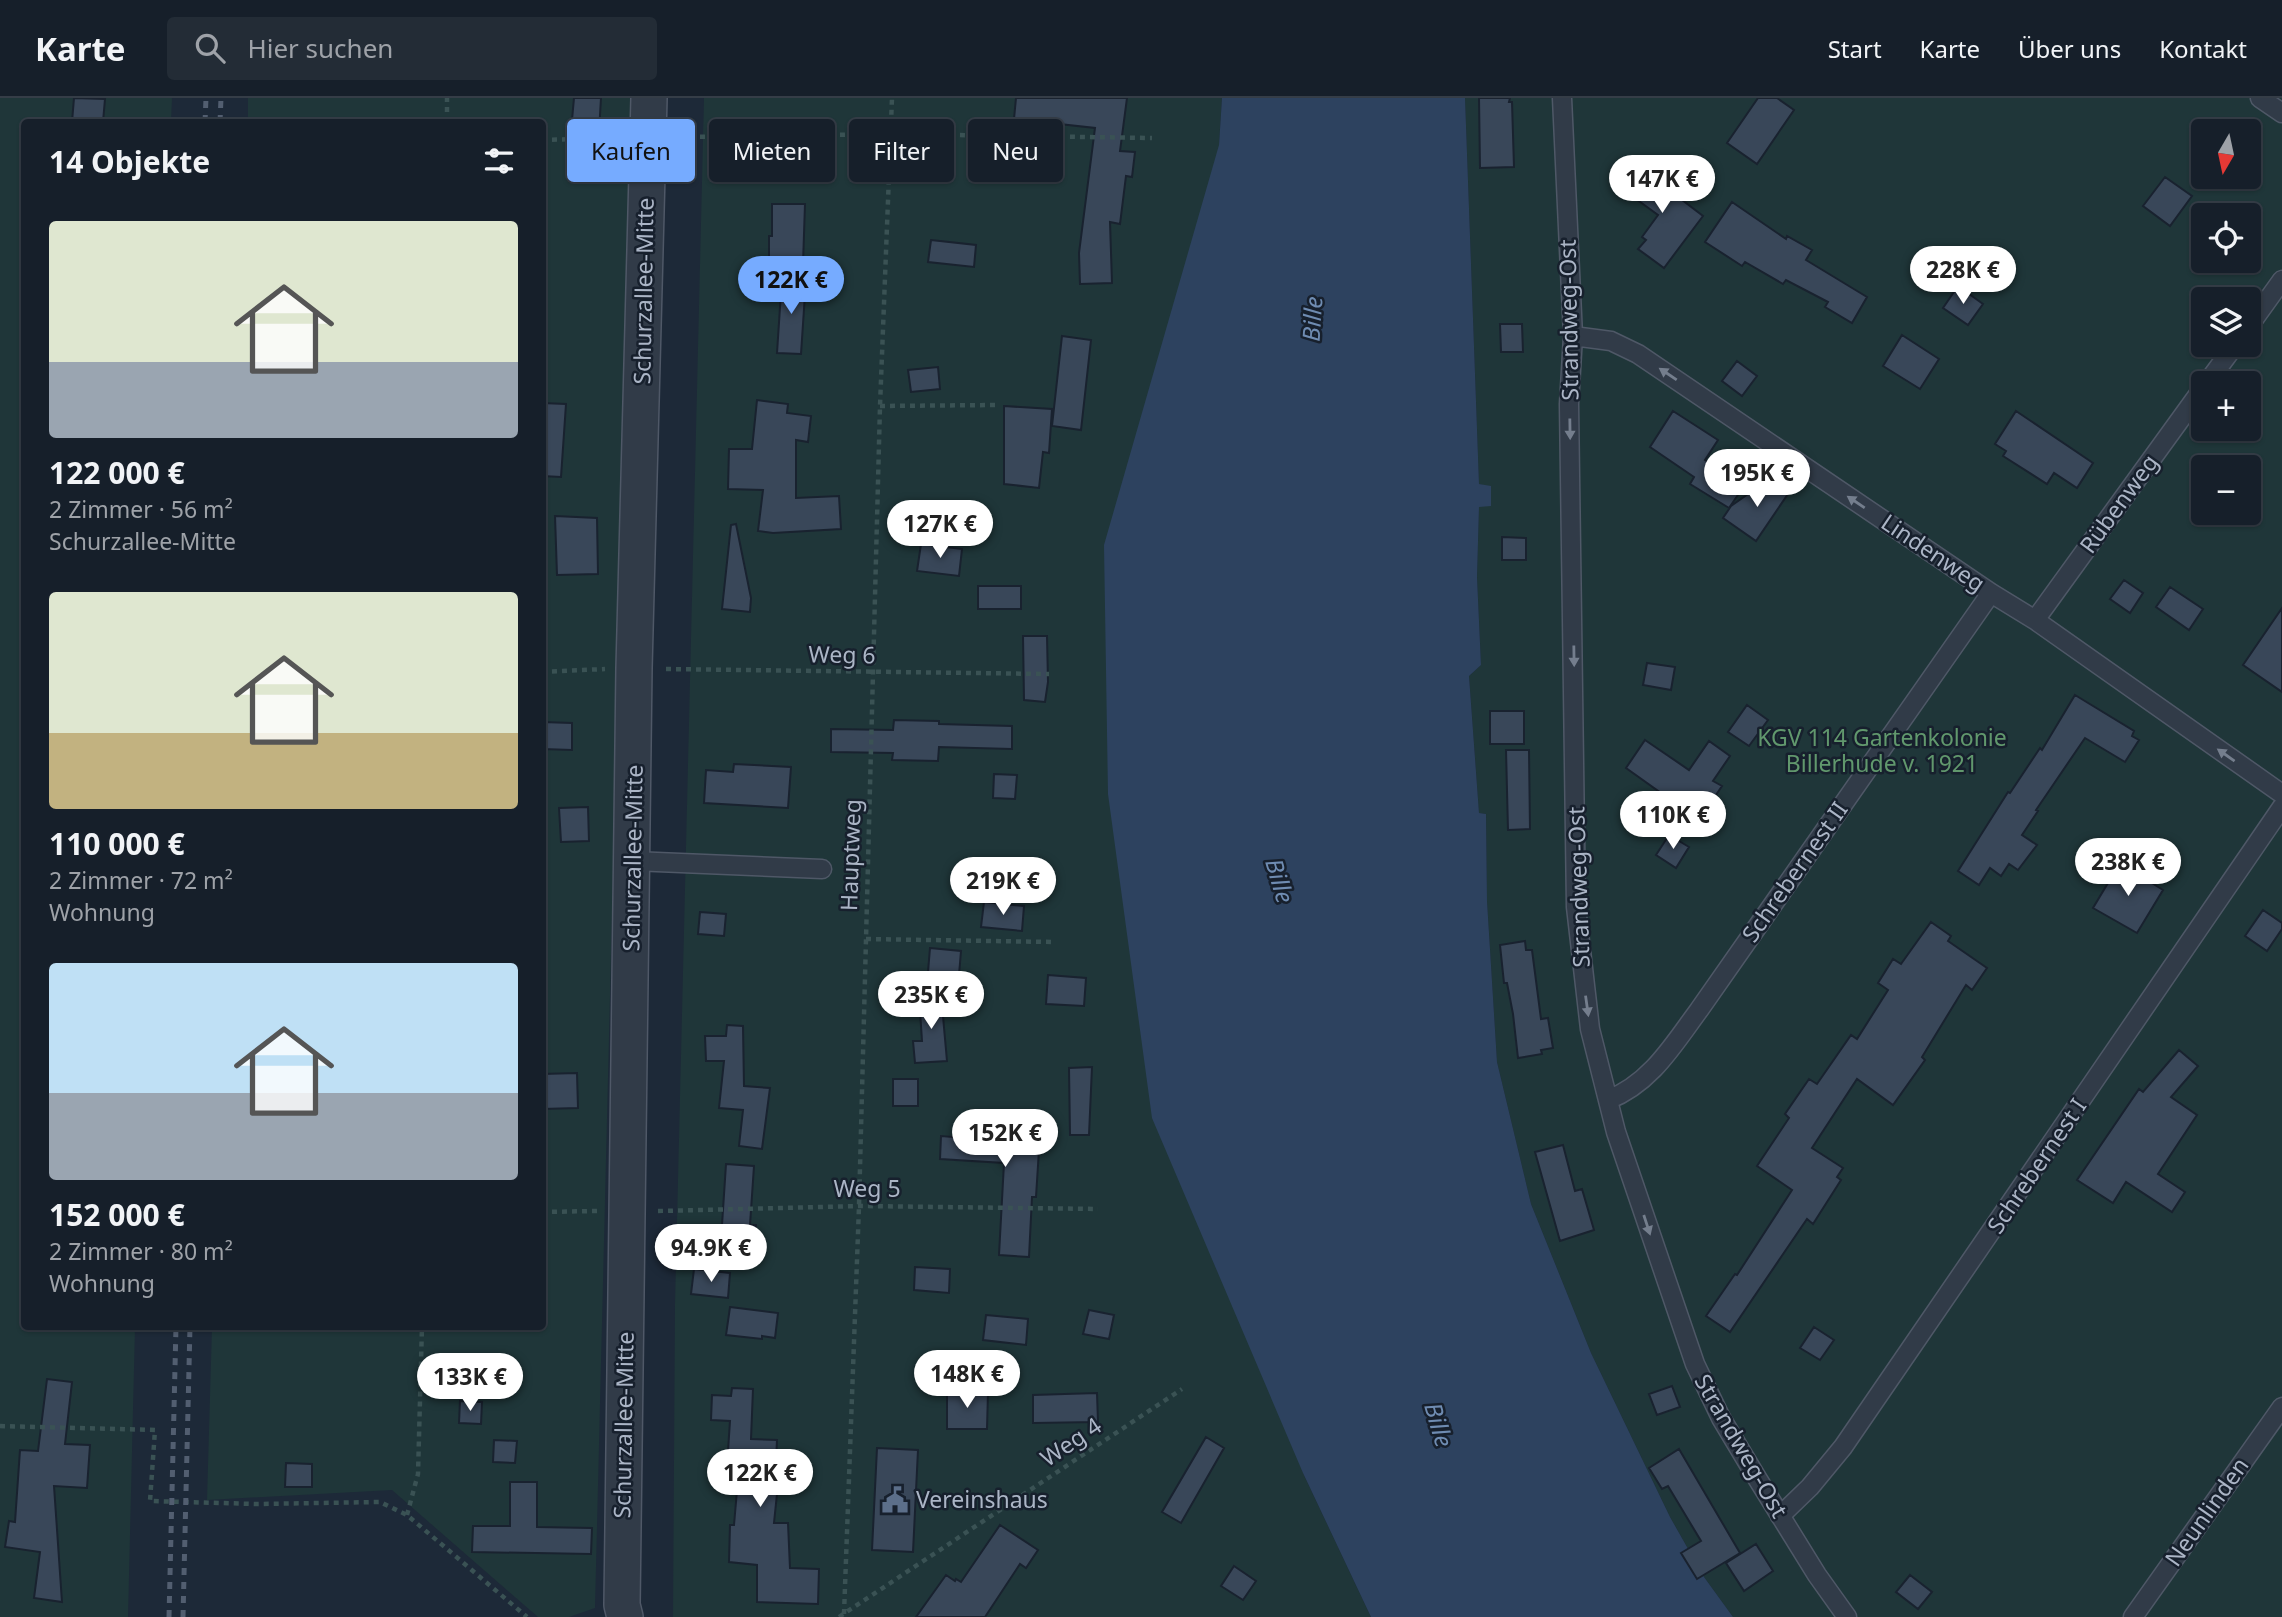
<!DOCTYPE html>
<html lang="de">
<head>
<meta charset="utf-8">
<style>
  body { margin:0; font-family:"Noto Sans",sans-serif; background:#232c36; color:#f1f3f6; height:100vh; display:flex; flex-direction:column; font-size:26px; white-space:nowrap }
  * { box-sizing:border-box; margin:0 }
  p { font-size:23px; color:#9ea2a8 }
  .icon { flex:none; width:38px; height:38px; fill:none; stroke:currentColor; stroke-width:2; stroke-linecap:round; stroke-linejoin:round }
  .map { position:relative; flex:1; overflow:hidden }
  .sheet { position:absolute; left:21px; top:21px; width:525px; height:1211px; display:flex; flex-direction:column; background:#161f2a; border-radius:7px; box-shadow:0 2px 5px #0004,0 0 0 2px #353d47 }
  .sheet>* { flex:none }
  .hud { position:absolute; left:567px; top:21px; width:665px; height:63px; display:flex; gap:14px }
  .needle { width:46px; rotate:189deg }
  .buttons { position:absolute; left:2191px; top:21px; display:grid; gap:14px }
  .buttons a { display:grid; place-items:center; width:70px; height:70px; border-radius:7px; background:#161f2a; box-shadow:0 2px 5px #0004,0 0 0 2px #353d47; font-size:35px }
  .price { position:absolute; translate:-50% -60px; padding:0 16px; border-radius:24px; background:#fff; color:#222; font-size:23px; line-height:46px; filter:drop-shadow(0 2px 4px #0008) }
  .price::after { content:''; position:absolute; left:50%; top:42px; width:21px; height:16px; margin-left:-10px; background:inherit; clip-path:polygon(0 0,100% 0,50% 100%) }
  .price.active { background:#76abff; color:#111 }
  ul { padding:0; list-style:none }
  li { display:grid; align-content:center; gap:14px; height:371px; padding:0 28px }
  li span { display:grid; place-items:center; height:217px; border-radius:7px; color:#555 }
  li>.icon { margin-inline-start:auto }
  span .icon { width:126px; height:126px; fill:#fffc; stroke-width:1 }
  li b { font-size:30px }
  h2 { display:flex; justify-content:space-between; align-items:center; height:84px; padding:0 28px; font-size:30px }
  .pill { padding:0 24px; border-radius:7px; background:#161f2a; box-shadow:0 2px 5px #0004,0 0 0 2px #353d47; font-size:24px; line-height:63px }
  .pill.active { background:#76abff; color:#111 }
  header { display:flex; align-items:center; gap:42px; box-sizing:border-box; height:98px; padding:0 35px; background:#161f2a; border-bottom:2px solid #353d47 }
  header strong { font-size:33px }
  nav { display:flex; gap:38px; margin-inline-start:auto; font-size:24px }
  .search { width:490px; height:63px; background:#232c36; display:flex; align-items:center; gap:18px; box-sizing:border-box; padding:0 24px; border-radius:7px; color:#9ea2a8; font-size:26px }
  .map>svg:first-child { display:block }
  .green { fill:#1f3639; fill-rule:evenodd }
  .water { fill:#2d425f }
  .building { fill:#394759; stroke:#19222f; stroke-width:2 }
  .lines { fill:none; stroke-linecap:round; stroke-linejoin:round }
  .lane-casing { stroke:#4f5867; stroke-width:21 }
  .street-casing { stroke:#4f5867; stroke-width:38 }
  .path { stroke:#3a5254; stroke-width:4.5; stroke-dasharray:5 5; stroke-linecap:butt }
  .lane { stroke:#313b48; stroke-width:18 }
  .street { stroke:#313b48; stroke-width:35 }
  .rail { stroke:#525e70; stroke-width:5; stroke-dasharray:7 7; stroke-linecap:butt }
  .oneway { fill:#747e8d }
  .labels { text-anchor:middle; stroke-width:5; stroke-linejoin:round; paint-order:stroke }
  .street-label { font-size:23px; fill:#abb5c6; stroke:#17202d }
  .park-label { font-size:23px; fill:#61986d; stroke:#17202d }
  .poi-label { font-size:23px; fill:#abb5c6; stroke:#17202d; text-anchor:start }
  .water-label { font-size:24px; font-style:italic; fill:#6f8cb2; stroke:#17202d }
</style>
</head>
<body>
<header>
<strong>Karte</strong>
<div class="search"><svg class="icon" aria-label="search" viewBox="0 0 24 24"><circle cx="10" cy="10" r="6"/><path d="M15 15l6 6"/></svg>Hier suchen</div>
<nav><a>Start</a><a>Karte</a><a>Über uns</a><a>Kontakt</a></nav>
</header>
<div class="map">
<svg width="2282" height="1519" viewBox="0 0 2282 1519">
  <rect width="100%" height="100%" fill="#1d2938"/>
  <path class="green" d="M 0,0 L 172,0 L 171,24 L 24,24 L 24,1228 L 135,1229 L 128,1519 L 0,1519 Z
    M 248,0 L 632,0 L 595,1510 L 569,1519 L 538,1519 L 392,1392 L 207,1402 L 212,1229 L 542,1228 L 542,24 L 248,24 Z
    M 704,0 L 1222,0 L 1219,47 L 1303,1375 L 1371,1519 L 673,1519 L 675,1207 Z
    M 1465,0 L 2282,0 L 2282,1519 L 1733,1519 L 1704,1479 L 1670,1419 L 1591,1255 L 1531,1106 L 1497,964 L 1487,803 L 1486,716 L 1479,715 L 1469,578 L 1481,567 L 1477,479 L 1479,408 L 1491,408 L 1491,389 L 1479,386 ZM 2203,33 L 2249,33 L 2249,79 L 2203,79 ZM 2203,117 L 2249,117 L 2249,163 L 2203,163 ZM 2203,201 L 2249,201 L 2249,247 L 2203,247 ZM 2203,285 L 2249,285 L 2249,331 L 2203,331 ZM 2203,369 L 2249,369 L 2249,415 L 2203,415 Z"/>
  <path class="water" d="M 1222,0 L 1465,0 L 1479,386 L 1491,388 L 1491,408 L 1479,409 L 1477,479 L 1481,567 L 1469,578 L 1479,715 L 1486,716 L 1487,803 L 1497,964 L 1531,1106 L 1591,1255 L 1670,1419 L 1704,1479 L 1733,1519 L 1371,1519 L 1303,1375 L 1152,1020 L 1108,696 L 1104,447 L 1219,47 Z"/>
  <path class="building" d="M 74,0 L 105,1 L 103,24 L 72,24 Z
    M 574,0 L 601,0 L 599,34 L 571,33 Z
    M 1016,0 L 1127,0 L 1120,53 L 1135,54 L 1132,79 L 1126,78 L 1120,126 L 1110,124 L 1112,185 L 1080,186 L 1079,155 L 1095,30 L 1014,21 Z
    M 1479,0 L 1510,0 L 1509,4 L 1512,4 L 1514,69 L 1480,70 Z
    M 1758,0 L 1777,0 L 1794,12 L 1757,66 L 1727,45 Z
    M 1637,67 L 1644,71 L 1646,70 L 1681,93 L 1677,98 L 1703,118 L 1664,170 L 1638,151 L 1646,142 L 1642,139 L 1658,117 L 1621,90 Z
    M 2165,79 L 2192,98 L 2170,128 L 2143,108 Z
    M 1732,104 L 1786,141 L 1787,138 L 1812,152 L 1806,162 L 1867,199 L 1852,225 L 1825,209 L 1828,204 L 1786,182 L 1783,186 L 1745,164 L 1742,168 L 1705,144 Z
    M 772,106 L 805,106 L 803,166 L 769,165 L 769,138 L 772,138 Z
    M 931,142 L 976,147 L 974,169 L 928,164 Z
    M 782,179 L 806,181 L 801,256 L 777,255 Z
    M 1958,188 L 1983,206 L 1968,227 L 1943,210 Z
    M 1500,226 L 1522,226 L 1523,254 L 1501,254 Z
    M 1902,237 L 1939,261 L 1920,291 L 1883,268 Z
    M 1062,238 L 1091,242 L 1081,332 L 1052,328 Z
    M 1737,263 L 1757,278 L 1742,298 L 1722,283 Z
    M 938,269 L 940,291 L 911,294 L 908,272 Z
    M 757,302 L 788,306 L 787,315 L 811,318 L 808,344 L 796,342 L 796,400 L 839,398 L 841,431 L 773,435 L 758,433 L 763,392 L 728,391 L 729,351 L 752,351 Z
    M 542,305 L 566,306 L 561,379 L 542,378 Z
    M 1004,308 L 1052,311 L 1049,355 L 1043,354 L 1039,390 L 1004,386 Z
    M 1673,313 L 1718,342 L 1705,362 L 1744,388 L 1729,410 L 1690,386 L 1694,379 L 1650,349 Z
    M 2016,313 L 2093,365 L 2077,390 L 2054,375 L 2047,386 L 2003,358 L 2006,353 L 1995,346 Z
    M 1771,380 L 1790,393 L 1756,443 L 1723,420 L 1731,408 Z
    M 555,418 L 597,420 L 598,476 L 557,477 Z
    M 736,426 L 751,500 L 750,514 L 722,511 L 731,427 Z
    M 1502,439 L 1526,440 L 1526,462 L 1502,462 Z
    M 921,446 L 962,451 L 959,478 L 917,473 Z
    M 2124,482 L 2143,495 L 2130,515 L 2110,501 Z
    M 978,488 L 1021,488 L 1021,511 L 978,511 Z
    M 2170,489 L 2203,511 L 2189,532 L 2156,509 Z
    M 2282,510 L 2282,594 L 2243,567 Z
    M 1023,538 L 1047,538 L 1048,584 L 1045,604 L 1024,602 Z
    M 1647,565 L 1675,569 L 1671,592 L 1643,587 Z
    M 2075,597 L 2134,633 L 2132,638 L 2139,642 L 2125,664 L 2085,640 L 2036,712 L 2038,713 L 2022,737 L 2037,747 L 2018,772 L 2009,766 L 2001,778 L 1990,770 L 1979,787 L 1958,773 L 2008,694 L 2010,695 L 2040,650 L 2042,652 Z
    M 1747,607 L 1768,622 L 1749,648 L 1728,634 Z
    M 1490,613 L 1524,613 L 1524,646 L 1490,646 Z
    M 894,622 L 939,623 L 939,626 L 1012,628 L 1012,651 L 939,649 L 938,663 L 892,662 L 893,655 L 831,654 L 831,631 L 893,632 Z
    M 542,624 L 572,625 L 572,652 L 542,651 Z
    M 1645,642 L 1689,672 L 1709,643 L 1730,658 L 1713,683 L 1722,688 L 1699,722 L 1626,670 Z
    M 1506,652 L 1529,652 L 1530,731 L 1508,732 Z
    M 734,666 L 791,669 L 788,710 L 704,705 L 706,672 L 733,674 Z
    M 994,676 L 1017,677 L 1015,701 L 993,700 Z
    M 588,709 L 589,743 L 561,744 L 559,710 Z
    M 1669,737 L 1689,749 L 1676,770 L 1656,757 Z
    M 2120,765 L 2163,792 L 2137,835 L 2093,810 Z
    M 984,804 L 1024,808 L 1022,833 L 981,829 Z
    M 2263,812 L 2282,825 L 2282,831 L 2267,853 L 2245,838 Z
    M 700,814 L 726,816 L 724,838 L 698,836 Z
    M 1931,824 L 1951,838 L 1948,843 L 1987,870 L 1972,892 L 1966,887 L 1922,959 L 1925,962 L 1893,1007 L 1857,981 L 1812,1050 L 1843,1070 L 1837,1079 L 1841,1082 L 1813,1126 L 1807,1121 L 1730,1234 L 1706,1218 L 1735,1176 L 1737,1177 L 1792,1092 L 1757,1068 L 1789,1020 L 1785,1016 L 1809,981 L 1817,986 L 1851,937 L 1857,941 L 1888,892 L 1878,885 L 1893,861 L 1901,866 Z
    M 1525,843 L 1526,852 L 1532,852 L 1541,921 L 1548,920 L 1553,950 L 1541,952 L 1542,956 L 1518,960 L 1513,916 L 1507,885 L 1504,885 L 1500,847 Z
    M 930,850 L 961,853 L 959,877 L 928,874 Z
    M 1048,877 L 1086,880 L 1084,908 L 1046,906 Z
    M 941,896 L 947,963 L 915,965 L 913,943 L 922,943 L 919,897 Z
    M 727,927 L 743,928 L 744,988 L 770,990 L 762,1051 L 739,1048 L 743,1012 L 719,1010 L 724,963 L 706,963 L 705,938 L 726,938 Z
    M 2179,952 L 2198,968 L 2171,999 L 2197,1017 L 2158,1076 L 2185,1094 L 2172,1114 L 2126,1084 L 2113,1105 L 2077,1082 L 2139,991 L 2143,994 Z
    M 1092,969 L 1089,1037 L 1070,1037 L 1069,970 Z
    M 577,975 L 578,1010 L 542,1011 L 542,976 Z
    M 893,981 L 918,981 L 918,1008 L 893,1008 Z
    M 967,1016 L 1041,1020 L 1036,1099 L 1032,1099 L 1029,1159 L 999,1157 L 1004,1065 L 940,1061 L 941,1038 L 965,1040 Z
    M 1563,1047 L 1575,1093 L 1582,1091 L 1594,1132 L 1560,1143 L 1535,1054 Z
    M 726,1066 L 754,1068 L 750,1127 L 756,1127 L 756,1154 L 713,1155 L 713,1127 L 722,1127 Z
    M 915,1169 L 950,1171 L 949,1195 L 914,1192 Z
    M 694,1171 L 730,1175 L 728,1200 L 691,1196 Z
    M 730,1209 L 778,1215 L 775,1240 L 762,1238 L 762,1241 L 726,1237 Z
    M 1089,1212 L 1114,1217 L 1109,1241 L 1083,1236 Z
    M 986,1217 L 1028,1221 L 1026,1247 L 983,1242 Z
    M 1814,1229 L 1834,1242 L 1820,1262 L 1800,1250 Z
    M 47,1281 L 72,1284 L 65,1346 L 90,1347 L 87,1390 L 54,1388 L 62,1504 L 34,1500 L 40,1454 L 5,1449 L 9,1423 L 15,1424 L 20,1352 L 38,1353 Z
    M 1672,1288 L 1680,1309 L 1657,1317 L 1649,1296 Z
    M 732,1290 L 753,1291 L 751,1341 L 777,1342 L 775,1386 L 778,1386 L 774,1425 L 788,1425 L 790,1470 L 819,1471 L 818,1506 L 757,1504 L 757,1467 L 729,1464 L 730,1427 L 734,1427 L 739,1369 L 727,1368 L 730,1323 L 711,1322 L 712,1297 L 731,1298 Z
    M 947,1294 L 988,1294 L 987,1331 L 947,1331 Z
    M 1097,1295 L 1098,1324 L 1033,1325 L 1033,1297 Z
    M 460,1303 L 482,1304 L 481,1326 L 459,1325 Z
    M 1206,1339 L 1224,1350 L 1181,1425 L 1162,1414 Z
    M 494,1342 L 517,1343 L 515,1365 L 493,1364 Z
    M 877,1350 L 918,1352 L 913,1454 L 872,1452 Z
    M 1679,1351 L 1740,1455 L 1697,1481 L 1681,1455 L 1701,1443 L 1668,1388 L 1662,1391 L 1649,1370 Z
    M 286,1365 L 312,1366 L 312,1389 L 285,1389 Z
    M 510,1384 L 537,1384 L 537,1429 L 592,1430 L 591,1456 L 472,1454 L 473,1428 L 510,1428 Z
    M 1000,1427 L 1038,1452 L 1026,1470 L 1020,1466 L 985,1519 L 916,1519 L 946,1477 L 955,1483 L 956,1481 L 961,1484 Z
    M 1756,1446 L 1773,1473 L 1744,1493 L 1726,1465 Z
    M 1234,1468 L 1256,1483 L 1243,1502 L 1221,1488 Z
    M 1910,1477 L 1932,1494 L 1918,1511 L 1896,1494 Z"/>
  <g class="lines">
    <g class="lane-casing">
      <path id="lane" d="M 1562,0 L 1573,238 L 1569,306 L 1576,809 L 1590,931 L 1616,1034 L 1695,1266 L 1721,1320 L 1757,1380 L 1817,1477 L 1847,1519
        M 2260,0 L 2282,15
        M 2249,228 L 2282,182
        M 1573,238 L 1611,243 L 1638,256 L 1991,495 L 2035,522 L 2282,696
        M 2207,285 L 2235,247
        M 2035,522 L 2203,290
        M 633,763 L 822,771
        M 1608,1002 C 1651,985 1673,947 1699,912 L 1991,495
        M 1780,1418 L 1810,1389 L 1843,1349 L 2282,709
        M 2133,1519 L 2282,1309"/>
    </g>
    <g class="street-casing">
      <path id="street" d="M 625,1519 L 622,1507 L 634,570 L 649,0"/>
    </g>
    <path class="path" d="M 447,24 L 447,0
      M 680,39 L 891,36 L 1152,40
      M 542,42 L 616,40
      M 880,308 L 998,307
      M 666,571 L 1049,576
      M 542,574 L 605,571
      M 866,841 L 1054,844
      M 658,1113 L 859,1108 L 1098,1111
      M 542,1114 L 597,1113
      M 0,1328 L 155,1332 L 150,1403 L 256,1406 L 380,1404 L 407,1417 L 527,1519
      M 407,1417 L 418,1376 L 422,1228
      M 844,1516 L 859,1108 L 880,308 L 892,0
      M 839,1519 L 1182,1291"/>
    <use href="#lane" class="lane"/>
    <use href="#street" class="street"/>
    <path class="rail" d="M 205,24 L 206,0
      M 220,24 L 221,0
      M 169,1519 L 176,1228
      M 183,1519 L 190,1228"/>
  </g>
  <defs><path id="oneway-solid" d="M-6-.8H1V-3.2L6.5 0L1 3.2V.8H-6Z" transform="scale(1.75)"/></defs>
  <g class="oneway">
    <use href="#oneway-solid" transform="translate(1668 276) rotate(-146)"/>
    <use href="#oneway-solid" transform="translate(1570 331) rotate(89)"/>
    <use href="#oneway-solid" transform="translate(1856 404) rotate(-146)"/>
    <use href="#oneway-solid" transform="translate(1574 558) rotate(89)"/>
    <use href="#oneway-solid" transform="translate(2226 657) rotate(-145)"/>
    <use href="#oneway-solid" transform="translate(1587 908) rotate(82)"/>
    <use href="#oneway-solid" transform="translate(1647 1127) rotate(72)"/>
  </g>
  <defs>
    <g id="civic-bare" transform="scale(2.1)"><path d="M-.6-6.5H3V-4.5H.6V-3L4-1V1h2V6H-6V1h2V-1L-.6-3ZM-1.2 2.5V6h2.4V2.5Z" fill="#5c6f8a" stroke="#17202d" stroke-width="2.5" paint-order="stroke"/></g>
  </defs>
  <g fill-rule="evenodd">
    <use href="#civic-bare" x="895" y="1402"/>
  </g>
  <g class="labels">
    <g class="street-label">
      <text transform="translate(644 193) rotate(-89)" y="8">Schurzallee-Mitte</text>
      <text transform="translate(1569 222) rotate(-91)" y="8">Strandweg-Ost</text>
      <text transform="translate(2119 406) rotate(-54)" y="8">Rübenweg</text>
      <text transform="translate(1933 455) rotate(34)" y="8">Lindenweg</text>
      <text transform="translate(842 557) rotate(1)" y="8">Weg 6</text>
      <text transform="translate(851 757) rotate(-88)" y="8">Hauptweg</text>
      <text transform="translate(633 760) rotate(-89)" y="8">Schurzallee-Mitte</text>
      <text transform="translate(1795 774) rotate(-55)" y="8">Schrebernest II</text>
      <text transform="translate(1579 789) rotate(-92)" y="8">Strandweg-Ost</text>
      <text transform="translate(2037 1068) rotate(-56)" y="8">Schrebernest I</text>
      <text x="867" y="1099">Weg 5</text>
      <text transform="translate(624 1327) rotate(-89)" y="8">Schurzallee-Mitte</text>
      <text transform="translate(1071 1344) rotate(-34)" y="8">Weg 4</text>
      <text transform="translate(1741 1348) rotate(60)" y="8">Strandweg-Ost</text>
      <text transform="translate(2207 1414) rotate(-55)" y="8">Neunlinden</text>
    </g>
    <g class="park-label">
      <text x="1882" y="648">KGV 114 Gartenkolonie<tspan x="1882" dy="26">Billerhude v. 1921</tspan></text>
    </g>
    <g class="poi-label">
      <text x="916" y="1410">Vereinshaus</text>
    </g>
    <g class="water-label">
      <text transform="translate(1313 221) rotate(-86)" y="8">Bille</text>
      <text transform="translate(1279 783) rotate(74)" y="8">Bille</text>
      <text transform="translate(1438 1327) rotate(74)" y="8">Bille</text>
    </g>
  </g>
</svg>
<div class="buttons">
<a><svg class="needle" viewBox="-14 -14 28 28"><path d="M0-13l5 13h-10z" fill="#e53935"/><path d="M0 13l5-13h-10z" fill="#9ea2a8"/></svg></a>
<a><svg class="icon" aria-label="locate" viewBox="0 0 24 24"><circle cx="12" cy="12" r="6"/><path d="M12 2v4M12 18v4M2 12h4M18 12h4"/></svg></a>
<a><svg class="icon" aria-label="layers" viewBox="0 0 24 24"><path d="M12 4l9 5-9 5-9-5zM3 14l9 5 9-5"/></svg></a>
<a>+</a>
<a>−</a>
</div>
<b class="price" style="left:1662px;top:117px">147K €</b>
<b class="price" style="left:1963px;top:208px">228K €</b>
<b class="price active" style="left:791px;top:218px">122K €</b>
<b class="price" style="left:1757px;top:411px">195K €</b>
<b class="price" style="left:940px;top:462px">127K €</b>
<b class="price" style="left:1673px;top:753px">110K €</b>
<b class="price" style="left:2128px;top:800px">238K €</b>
<b class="price" style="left:1003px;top:819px">219K €</b>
<b class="price" style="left:931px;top:933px">235K €</b>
<b class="price" style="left:1005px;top:1071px">152K €</b>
<b class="price" style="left:711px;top:1186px">94.9K €</b>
<b class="price" style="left:967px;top:1312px">148K €</b>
<b class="price" style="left:470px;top:1315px">133K €</b>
<b class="price" style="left:760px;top:1411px">122K €</b>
<div class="hud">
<a class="pill active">Kaufen</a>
<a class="pill">Mieten</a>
<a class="pill">Filter</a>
<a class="pill">Neu</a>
</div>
<section class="sheet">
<h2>14 Objekte<svg class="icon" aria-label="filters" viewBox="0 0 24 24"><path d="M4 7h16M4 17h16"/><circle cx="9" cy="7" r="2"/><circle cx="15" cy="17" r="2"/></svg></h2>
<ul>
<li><span style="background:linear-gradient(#dfe7d0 65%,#9aa5b1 0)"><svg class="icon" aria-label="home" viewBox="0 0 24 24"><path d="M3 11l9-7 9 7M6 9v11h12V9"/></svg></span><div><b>122 000 €</b><p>2 Zimmer · 56 m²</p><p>Schurzallee-Mitte</p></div></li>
<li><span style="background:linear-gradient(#dfe7d0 65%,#c2b280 0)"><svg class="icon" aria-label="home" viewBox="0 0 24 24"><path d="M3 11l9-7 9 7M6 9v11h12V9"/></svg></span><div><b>110 000 €</b><p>2 Zimmer · 72 m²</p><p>Wohnung</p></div></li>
<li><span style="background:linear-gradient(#bfe0f5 60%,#9aa5b1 0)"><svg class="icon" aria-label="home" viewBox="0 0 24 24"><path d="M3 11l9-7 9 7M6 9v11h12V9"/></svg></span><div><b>152 000 €</b><p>2 Zimmer · 80 m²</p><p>Wohnung</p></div></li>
</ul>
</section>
</div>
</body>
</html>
